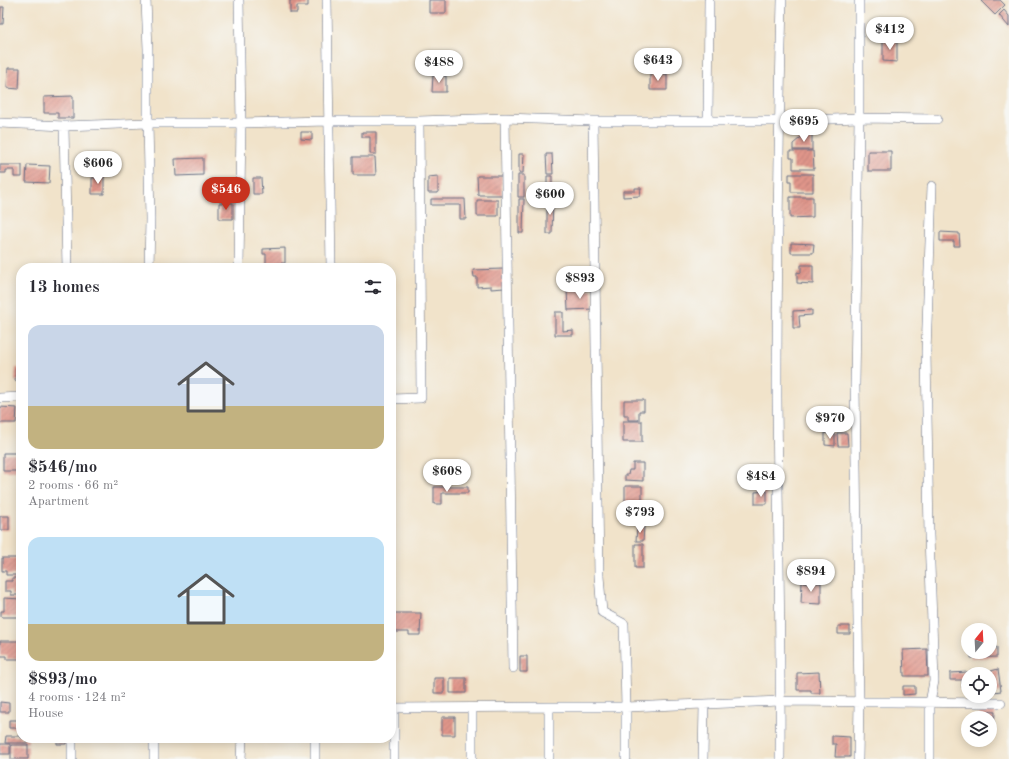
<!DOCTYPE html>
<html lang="en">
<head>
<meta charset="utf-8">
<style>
  body { margin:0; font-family:"Old Standard TT",serif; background:#f7f7f7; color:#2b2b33; height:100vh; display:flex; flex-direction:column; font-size:15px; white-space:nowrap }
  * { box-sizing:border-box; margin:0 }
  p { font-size:13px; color:#7c7c81 }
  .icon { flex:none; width:22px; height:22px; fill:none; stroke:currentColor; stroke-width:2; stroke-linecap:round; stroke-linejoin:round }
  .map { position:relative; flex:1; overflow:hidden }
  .panel { position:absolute; left:16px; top:263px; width:380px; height:480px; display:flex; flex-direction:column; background:#fff; border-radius:16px; box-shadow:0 2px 10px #0003 }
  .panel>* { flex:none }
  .needle { width:26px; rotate:18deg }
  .fabs { position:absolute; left:961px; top:623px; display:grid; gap:8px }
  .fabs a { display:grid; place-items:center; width:36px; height:36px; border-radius:50%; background:#fff; box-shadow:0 2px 10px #0003; font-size:20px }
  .price { position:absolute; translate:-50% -34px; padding:0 9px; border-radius:14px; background:#fff; color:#222; font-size:13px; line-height:26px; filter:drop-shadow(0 1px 2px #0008) }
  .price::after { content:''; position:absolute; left:50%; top:24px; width:12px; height:9px; margin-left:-6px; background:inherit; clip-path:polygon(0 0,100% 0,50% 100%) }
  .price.current { background:#c8321e; color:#fff }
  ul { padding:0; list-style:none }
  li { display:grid; align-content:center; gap:8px; height:212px; padding:0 12px }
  li span { display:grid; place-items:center; height:124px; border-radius:12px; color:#555 }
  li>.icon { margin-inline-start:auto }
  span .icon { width:72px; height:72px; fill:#fffc; stroke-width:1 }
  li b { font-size:17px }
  h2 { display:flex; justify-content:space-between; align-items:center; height:48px; padding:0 12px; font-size:17px }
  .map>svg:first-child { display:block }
  .building { fill:url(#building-hatch) }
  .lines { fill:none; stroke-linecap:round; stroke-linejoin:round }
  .street-casing { stroke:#666e84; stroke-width:10 }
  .street { stroke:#fff; stroke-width:9 }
</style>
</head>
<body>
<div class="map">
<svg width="1009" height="759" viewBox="0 0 1009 759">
  <defs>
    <pattern id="building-hatch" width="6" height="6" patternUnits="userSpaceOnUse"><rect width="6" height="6" fill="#e0958a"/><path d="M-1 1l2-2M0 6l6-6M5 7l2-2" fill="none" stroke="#b57a74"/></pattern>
  </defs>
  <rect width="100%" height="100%" fill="#f6f6f2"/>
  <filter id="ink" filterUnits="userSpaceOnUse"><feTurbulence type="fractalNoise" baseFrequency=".025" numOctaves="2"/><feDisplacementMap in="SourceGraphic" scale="8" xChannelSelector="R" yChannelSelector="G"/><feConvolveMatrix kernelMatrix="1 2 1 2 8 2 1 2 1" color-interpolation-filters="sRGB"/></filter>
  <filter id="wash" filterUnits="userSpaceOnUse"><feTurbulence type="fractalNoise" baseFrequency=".012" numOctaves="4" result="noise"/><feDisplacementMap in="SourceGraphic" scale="16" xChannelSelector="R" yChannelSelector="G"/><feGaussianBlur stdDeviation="0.9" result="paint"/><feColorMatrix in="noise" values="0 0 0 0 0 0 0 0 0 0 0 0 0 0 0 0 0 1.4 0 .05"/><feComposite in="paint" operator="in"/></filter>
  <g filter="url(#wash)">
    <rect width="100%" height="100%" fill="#f1e3ca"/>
    <g id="blocks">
      <path class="building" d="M 290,0 L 308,0 L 308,6 L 297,6 L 297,13 L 290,13 Z
        M 429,0 L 446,0 L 446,13 L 429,13 Z
        M 982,0 L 1000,0 L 1005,5 L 995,15 L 981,1 Z
        M 1,7 L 4,7 L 3,24 L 0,24 Z
        M 1004,10 L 1009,16 L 1009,27 L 999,15 Z
        M 883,41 L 897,41 L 897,62 L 883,61 Z
        M 424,55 L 446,55 L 447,72 L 427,72 L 426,60 L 424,60 Z
        M 8,68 L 20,68 L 19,89 L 7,88 Z
        M 650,74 L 667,74 L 667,90 L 650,90 Z
        M 433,75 L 446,76 L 446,92 L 432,92 Z
        M 73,96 L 73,118 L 58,118 L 58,113 L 44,113 L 44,97 Z
        M 301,132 L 312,132 L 312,140 L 301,139 Z
        M 362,132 L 376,132 L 376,154 L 370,154 L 370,137 L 362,137 Z
        M 812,132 L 812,150 L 793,150 L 793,144 L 806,133 Z
        M 790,151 L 813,151 L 814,169 L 793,169 L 793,158 L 790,158 Z
        M 868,151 L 891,151 L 891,171 L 868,171 Z
        M 519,154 L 524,154 L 523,173 L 519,173 Z
        M 546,154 L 552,154 L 553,174 L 547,174 Z
        M 353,157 L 375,157 L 376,175 L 353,175 Z
        M 203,158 L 203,175 L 176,176 L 175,159 Z
        M 0,165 L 22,165 L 22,177 L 14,177 L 14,170 L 6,170 L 6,173 L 0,173 Z
        M 27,165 L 50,166 L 49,183 L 26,182 Z
        M 789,174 L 813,174 L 813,192 L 791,192 L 791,181 L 789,181 Z
        M 99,175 L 104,175 L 104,194 L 92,194 L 92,178 L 99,178 Z
        M 518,175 L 524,175 L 524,197 L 518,197 Z
        M 438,176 L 438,193 L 428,193 L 428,177 Z
        M 477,176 L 502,176 L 502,195 L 478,195 Z
        M 547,176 L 552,176 L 552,197 L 547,197 Z
        M 253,178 L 261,178 L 262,194 L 253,194 Z
        M 635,188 L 641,188 L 640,196 L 623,197 L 623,191 L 635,191 Z
        M 790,197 L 813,197 L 813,217 L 790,218 Z
        M 431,199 L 465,199 L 466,219 L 460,219 L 460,205 L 431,205 Z
        M 519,199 L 524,199 L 523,233 L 519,233 Z
        M 547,199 L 553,199 L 552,234 L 547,234 Z
        M 477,200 L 498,200 L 498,216 L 477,216 Z
        M 219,203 L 233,203 L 233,219 L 219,219 Z
        M 940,232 L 959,233 L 960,246 L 954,246 L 954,241 L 940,241 Z
        M 791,243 L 814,244 L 813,253 L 791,253 Z
        M 285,248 L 285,263 L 266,264 L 266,254 L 263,254 L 263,249 Z
        M 801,265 L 813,265 L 813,284 L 797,283 L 797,272 L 801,273 Z
        M 503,269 L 504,288 L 491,289 L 491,286 L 477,287 L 477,277 L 474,277 L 473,270 Z
        M 567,290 L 592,290 L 593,309 L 568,310 Z
        M 812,310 L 812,315 L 799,316 L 800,328 L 793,328 L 793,311 Z
        M 555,312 L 563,312 L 563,331 L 573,330 L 573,335 L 555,335 Z
        M 16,368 L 21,368 L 21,381 L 15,381 Z
        M 624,400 L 644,400 L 644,411 L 639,411 L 639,420 L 628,420 L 628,415 L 624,415 Z
        M 0,407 L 17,408 L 16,423 L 0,423 Z
        M 623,421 L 642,421 L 642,442 L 623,442 Z
        M 825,433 L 835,434 L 835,446 L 825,445 Z
        M 837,433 L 847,433 L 848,446 L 838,446 Z
        M 3,453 L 21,453 L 21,471 L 3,471 Z
        M 633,463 L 643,463 L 643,481 L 625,480 L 625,475 L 628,475 L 629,470 L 633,470 Z
        M 625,486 L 642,486 L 642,503 L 625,503 Z
        M 434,487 L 468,487 L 468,493 L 442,493 L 442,504 L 434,504 Z
        M 767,491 L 767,504 L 755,504 L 755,492 Z
        M 627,507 L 641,507 L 641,523 L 627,522 Z
        M 0,516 L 9,516 L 9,530 L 0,530 Z
        M 637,526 L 644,527 L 643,541 L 636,541 Z
        M 635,544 L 643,544 L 643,568 L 635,568 Z
        M 2,558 L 21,558 L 21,575 L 6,575 L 6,571 L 2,571 Z
        M 19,577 L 21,577 L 21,595 L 11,595 L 11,591 L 5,591 L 5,581 L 12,581 L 12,578 L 19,578 Z
        M 802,582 L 821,583 L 821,604 L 801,603 Z
        M 4,598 L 21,599 L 21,617 L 1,617 L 1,611 L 4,611 Z
        M 393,613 L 421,613 L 420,635 L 409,635 L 409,632 L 393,632 Z
        M 838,626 L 850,626 L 850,634 L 838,634 Z
        M 0,641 L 21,641 L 21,659 L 7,659 L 7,656 L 0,656 Z
        M 990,647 L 997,647 L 997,657 L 971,658 L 971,652 L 990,652 Z
        M 927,649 L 928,676 L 904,676 L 903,650 Z
        M 520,656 L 527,656 L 527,672 L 520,672 Z
        M 998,669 L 1001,691 L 994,692 L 991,671 Z
        M 970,671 L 983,671 L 983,674 L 970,674 Z
        M 819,672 L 820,693 L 811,693 L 811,690 L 797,690 L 797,673 Z
        M 968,672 L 968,688 L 962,688 L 962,680 L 950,680 L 950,673 Z
        M 434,678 L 444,678 L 444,693 L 434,693 Z
        M 450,678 L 466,678 L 466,693 L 450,693 Z
        M 903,686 L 915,686 L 915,694 L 903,695 Z
        M 0,702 L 9,703 L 9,712 L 0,712 Z
        M 980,711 L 995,712 L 994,728 L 990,728 L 990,718 L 979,718 Z
        M 442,717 L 455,717 L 455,735 L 442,735 Z
        M 9,720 L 21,720 L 21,728 L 9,728 Z
        M 6,736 L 21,736 L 21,738 L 28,738 L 28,743 L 5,743 Z
        M 832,736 L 850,737 L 850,757 L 835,757 L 836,744 L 832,744 Z
        M 57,738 L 66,738 L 66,744 L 57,744 Z
        M 0,744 L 10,744 L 10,754 L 0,754 Z
        M 11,745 L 28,745 L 28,759 L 11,759 Z"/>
    </g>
  </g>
  <g filter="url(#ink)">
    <use href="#blocks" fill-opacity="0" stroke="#666e84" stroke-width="1"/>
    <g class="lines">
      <g class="street-casing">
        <path id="street" d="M 146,0 L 148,49 L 148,123 L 150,219 L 149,268
          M 327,0 L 331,268
          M 505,118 L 513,668
          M 593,121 L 599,576 L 602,612 L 624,624 L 626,707 L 626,759
          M 708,121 L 709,0
          M 0,123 L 64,126 L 148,123 L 241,123 L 329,121 L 419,121 L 505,118 L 593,121 L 779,121 L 859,118 L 937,119
          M 64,126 L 67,268
          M 239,268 L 241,123 L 239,0
          M 0,398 L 21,397
          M 391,399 L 421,398 L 419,121
          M 549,707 L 549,759
          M 391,708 L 549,707 L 626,707 L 780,701 L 1001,703
          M 394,708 L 394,759
          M 472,708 L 472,759
          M 72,738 L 72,759
          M 154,738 L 154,759
          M 315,738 L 315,759
          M 241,759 L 242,738
          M 703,759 L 704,705
          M 780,759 C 781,638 778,517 777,397 C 777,264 779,132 782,0
          M 858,759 L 859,702 L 855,385 L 859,118 L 859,0
          M 930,759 L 930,703 L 934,681 L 929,535 L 926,352 L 932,186"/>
      </g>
      <use href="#street" class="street"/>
    </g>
  </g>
</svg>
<div class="fabs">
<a><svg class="needle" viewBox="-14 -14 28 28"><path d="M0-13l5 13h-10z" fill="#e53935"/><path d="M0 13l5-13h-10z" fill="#7c7c81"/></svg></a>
<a><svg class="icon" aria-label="locate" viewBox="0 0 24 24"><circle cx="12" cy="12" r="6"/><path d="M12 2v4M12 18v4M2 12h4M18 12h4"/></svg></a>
<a><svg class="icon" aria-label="layers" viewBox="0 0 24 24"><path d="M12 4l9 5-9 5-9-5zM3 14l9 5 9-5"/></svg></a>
</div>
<b class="price" style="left:890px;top:51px">$412</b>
<b class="price" style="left:658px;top:82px">$643</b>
<b class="price" style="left:439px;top:84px">$488</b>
<b class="price" style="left:804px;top:143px">$695</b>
<b class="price" style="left:98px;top:185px">$606</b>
<b class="price current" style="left:226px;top:211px">$546</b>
<b class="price" style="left:550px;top:216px">$600</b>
<b class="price" style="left:580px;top:300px">$893</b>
<b class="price" style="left:830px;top:440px">$970</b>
<b class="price" style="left:447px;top:493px">$608</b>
<b class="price" style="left:761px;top:498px">$484</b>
<b class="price" style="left:640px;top:534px">$793</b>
<b class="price" style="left:811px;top:593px">$894</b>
<section class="panel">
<h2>13 homes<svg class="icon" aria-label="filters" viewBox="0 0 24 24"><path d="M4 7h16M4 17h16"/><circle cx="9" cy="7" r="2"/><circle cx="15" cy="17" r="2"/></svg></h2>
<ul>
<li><span style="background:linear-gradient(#c9d6e8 65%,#c2b280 0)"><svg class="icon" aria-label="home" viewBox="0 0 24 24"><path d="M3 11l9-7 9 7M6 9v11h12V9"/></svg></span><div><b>$546/mo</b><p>2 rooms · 66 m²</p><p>Apartment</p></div></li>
<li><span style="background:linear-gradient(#bfe0f5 70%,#c2b280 0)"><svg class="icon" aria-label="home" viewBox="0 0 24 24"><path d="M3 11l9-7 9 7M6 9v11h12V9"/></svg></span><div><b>$893/mo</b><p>4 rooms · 124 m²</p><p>House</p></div></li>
</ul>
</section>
</div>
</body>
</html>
